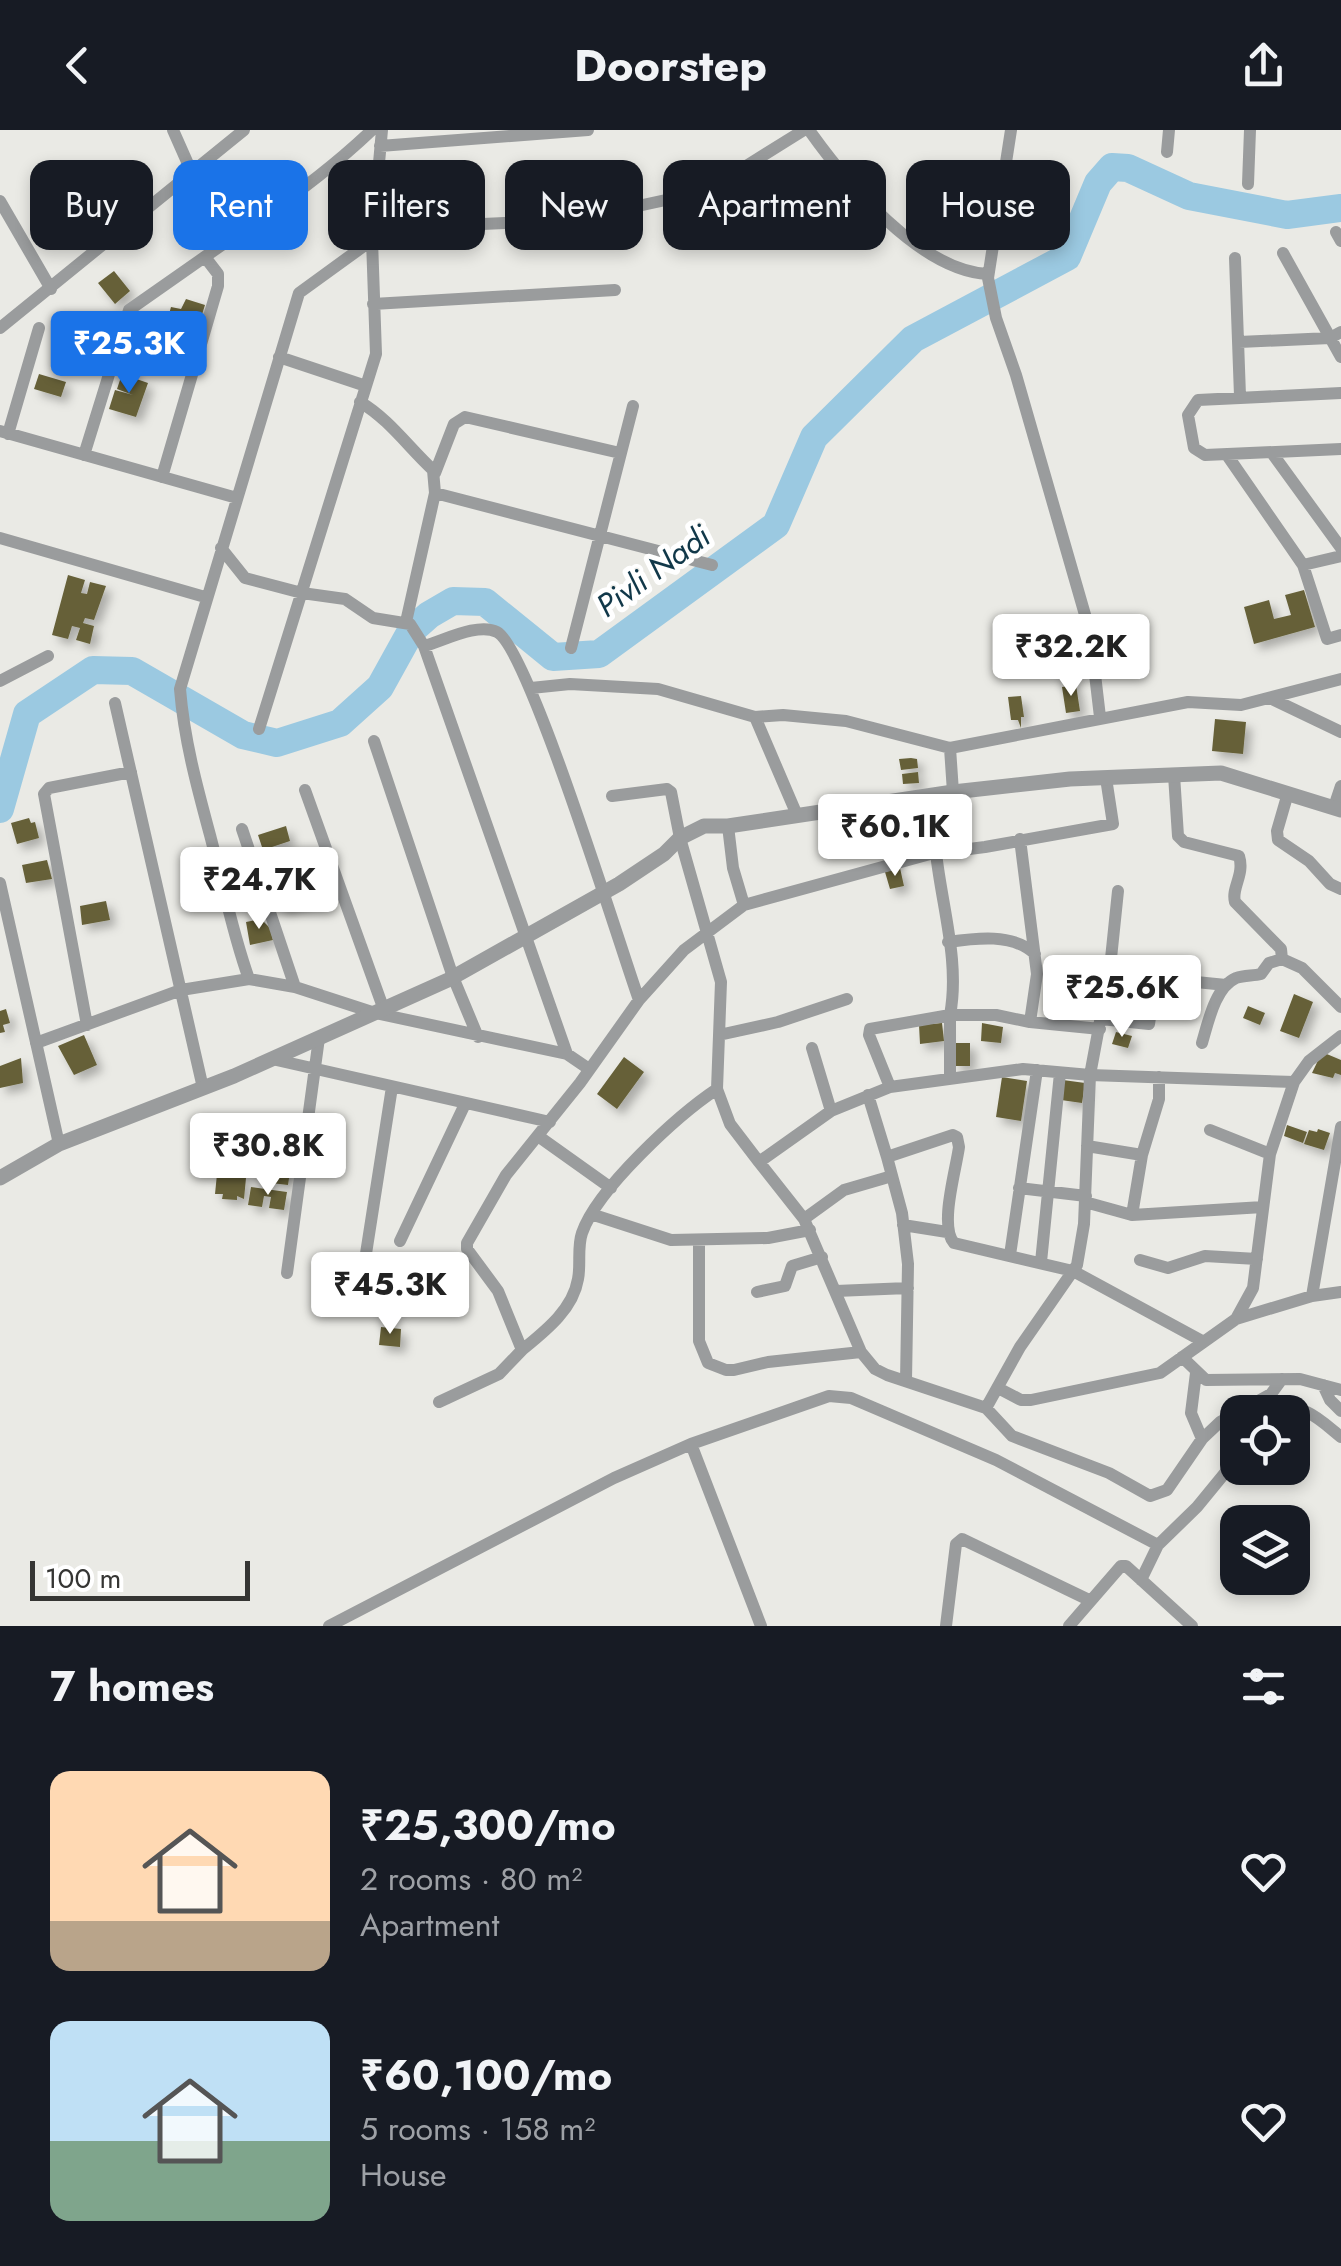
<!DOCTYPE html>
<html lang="en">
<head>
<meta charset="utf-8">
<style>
  body { margin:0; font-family:Jost,sans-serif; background:#242831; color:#f1f3f6; height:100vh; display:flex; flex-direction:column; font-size:38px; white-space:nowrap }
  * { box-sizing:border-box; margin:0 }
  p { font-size:32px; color:#9ea1a6 }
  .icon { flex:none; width:55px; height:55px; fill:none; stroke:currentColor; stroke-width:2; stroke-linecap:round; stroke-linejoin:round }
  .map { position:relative; height:1496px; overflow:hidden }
  .sheet { display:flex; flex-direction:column; background:#171b24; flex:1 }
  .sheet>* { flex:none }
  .hud { position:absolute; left:30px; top:30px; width:1282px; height:90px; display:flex; gap:20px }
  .buttons { position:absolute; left:1220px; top:1265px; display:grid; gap:20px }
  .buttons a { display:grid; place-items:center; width:90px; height:90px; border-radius:20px; background:#171b24; box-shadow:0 5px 15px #0003; font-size:50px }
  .scale { position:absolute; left:30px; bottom:25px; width:220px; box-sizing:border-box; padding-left:10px; border:5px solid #353533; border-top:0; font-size:28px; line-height:35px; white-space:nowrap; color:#353533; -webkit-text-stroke:8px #fff; paint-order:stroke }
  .price { position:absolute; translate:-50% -85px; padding:0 22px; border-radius:10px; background:#fff; color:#222; font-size:32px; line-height:65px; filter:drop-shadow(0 2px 5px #0008) }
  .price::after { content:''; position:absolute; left:50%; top:60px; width:30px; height:22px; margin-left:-15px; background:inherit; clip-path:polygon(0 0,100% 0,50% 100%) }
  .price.selected { background:#1a73e8; color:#fff }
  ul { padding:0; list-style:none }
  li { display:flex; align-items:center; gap:30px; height:250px; padding:0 50px }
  li span { display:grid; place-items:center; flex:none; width:280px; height:200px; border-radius:20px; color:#555 }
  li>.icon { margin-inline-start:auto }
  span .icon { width:120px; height:120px; fill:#fffc; stroke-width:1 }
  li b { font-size:42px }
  h2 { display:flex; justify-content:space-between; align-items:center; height:120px; padding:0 50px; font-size:42px }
  .chip { padding:0 35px; border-radius:20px; background:#171b24; box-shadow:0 5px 15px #0003; font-size:35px; line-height:90px }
  .chip.selected { background:#1a73e8; color:#fff }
  header { display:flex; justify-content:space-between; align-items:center; height:130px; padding:0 50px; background:#171b24; font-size:45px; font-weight:700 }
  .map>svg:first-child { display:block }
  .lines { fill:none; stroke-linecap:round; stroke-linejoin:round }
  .river { stroke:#9bc9e1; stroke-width:28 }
  .building { fill:#666139; filter:url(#shadow) }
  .minor { stroke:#9a9c9d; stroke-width:12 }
  .tertiary { stroke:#9a9c9d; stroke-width:15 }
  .labels { text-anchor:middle; stroke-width:10; stroke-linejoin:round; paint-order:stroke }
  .water-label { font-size:32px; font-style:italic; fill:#113849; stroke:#fff }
</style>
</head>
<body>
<header><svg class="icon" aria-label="back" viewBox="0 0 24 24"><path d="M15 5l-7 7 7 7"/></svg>Doorstep<svg class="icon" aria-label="share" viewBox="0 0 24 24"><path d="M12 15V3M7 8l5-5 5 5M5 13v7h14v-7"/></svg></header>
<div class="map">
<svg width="1341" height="1496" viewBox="0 0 1341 1496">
  <defs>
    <filter id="shadow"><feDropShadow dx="6" dy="6" stdDeviation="5" flood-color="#0004"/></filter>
  </defs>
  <rect width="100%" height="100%" fill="#eaeae5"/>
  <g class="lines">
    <path class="river" d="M 0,679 L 27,584 L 93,540 L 132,541 L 243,605 L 277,613 L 340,593 L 380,557 L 411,501 L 429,485 L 453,471 L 485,472 L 553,527 L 599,524 L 776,395 L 814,307 L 913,209 L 1067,127 L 1098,53 L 1112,37 L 1128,38 L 1189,66 L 1287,85 L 1341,78"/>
  </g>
  <path class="building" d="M 114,141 L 130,161 L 115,174 L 98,153 Z
    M 186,169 L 205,175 L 197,200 L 167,191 L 171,177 L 181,179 Z
    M 39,244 L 66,252 L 61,267 L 34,259 Z
    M 122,244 L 148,253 L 136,287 L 109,279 L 115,260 L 133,265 L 117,259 Z
    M 68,445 L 85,450 L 81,463 L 87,464 L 90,452 L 106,456 L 94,490 L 85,488 L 83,493 L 94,496 L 90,514 L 76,510 L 80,498 L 72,496 L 68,509 L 52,505 Z
    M 1304,460 L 1315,497 L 1254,514 L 1244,477 L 1269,470 L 1274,489 L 1291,485 L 1285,465 Z
    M 1076,555 L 1080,581 L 1066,583 L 1062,557 Z
    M 1021,566 L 1024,587 L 1021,587 L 1021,598 L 1018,590 L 1011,590 L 1008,567 Z
    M 1215,589 L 1246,592 L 1243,624 L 1212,621 Z
    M 911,628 L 917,629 L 918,638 L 901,640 L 899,629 Z
    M 918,642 L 919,653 L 903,654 L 902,644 Z
    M 29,688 L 31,693 L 35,692 L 39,708 L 17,714 L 11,693 Z
    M 286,696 L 290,711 L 263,720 L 258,705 Z
    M 47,730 L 52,749 L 26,753 L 22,735 Z
    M 900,738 L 904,756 L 890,759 L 885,742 Z
    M 305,751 L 312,769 L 281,780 L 274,760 Z
    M 106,771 L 110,790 L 82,795 L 80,776 Z
    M 261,789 L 270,798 L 273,810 L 250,815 L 246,792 Z
    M 1294,864 L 1313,872 L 1299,908 L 1280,901 Z
    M 1248,876 L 1265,883 L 1260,895 L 1243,888 Z
    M 6,879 L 10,893 L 3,895 L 5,902 L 0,903 L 0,881 Z
    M 942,893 L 944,911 L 920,914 L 919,895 Z
    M 982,893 L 1003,897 L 1001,913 L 981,911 Z
    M 1116,902 L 1132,906 L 1128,918 L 1112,914 Z
    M 84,905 L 97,935 L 74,945 L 58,916 Z
    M 955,913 L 970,913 L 970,936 L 955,936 Z
    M 1322,922 L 1341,930 L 1341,945 L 1335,943 L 1333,948 L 1312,943 Z
    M 624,927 L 644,942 L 617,979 L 597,964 Z
    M 21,928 L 23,953 L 0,958 L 0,936 Z
    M 1002,947 L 1027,951 L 1021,991 L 996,987 Z
    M 1063,950 L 1085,953 L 1082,973 L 1061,970 Z
    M 1287,995 L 1307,1002 L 1303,1013 L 1284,1006 Z
    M 1318,999 L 1330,1003 L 1324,1020 L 1304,1014 L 1309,1000 L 1317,1002 Z
    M 277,1027 L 292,1028 L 288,1055 L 271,1053 Z
    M 217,1044 L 246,1048 L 244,1069 L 237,1066 L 237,1070 L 222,1069 L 223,1064 L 215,1064 Z
    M 251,1057 L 287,1062 L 284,1080 L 269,1078 L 271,1067 L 264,1066 L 262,1077 L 248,1075 Z
    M 381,1197 L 401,1199 L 400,1217 L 379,1215 Z"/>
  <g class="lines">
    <path class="minor" d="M 173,0 L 192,43
      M 809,0 C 846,52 920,141 988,144
      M 1011,0 L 988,148 L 996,188 L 1016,245 L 1090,502 L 1100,587
      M 380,16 L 588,0
      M 1167,22 L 1169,0
      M 186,48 L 226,112 C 278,78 327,43 372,0
      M 1248,54 L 1250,0
      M 0,71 L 51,159
      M 372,99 L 573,90 L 689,65 L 735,43 L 804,0
      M 1336,102 L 1341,111
      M 1283,123 L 1341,227
      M 1235,128 L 1240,266
      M 373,174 L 615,160
      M 0,198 L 244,0
      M 1239,212 L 1330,208 L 1341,202
      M 279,227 L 366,256
      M 1341,263 L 1198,270 L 1188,285 L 1194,318 L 1205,325 L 1341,319
      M 360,272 C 389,289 409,318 433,340 L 435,363
      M 0,301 L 237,368
      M 8,304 L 39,198
      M 1272,323 L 1341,418
      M 84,325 L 129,180 L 226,112
      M 1227,325 L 1303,435 L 1341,426
      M 435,343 L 454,294 L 465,287 L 620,323
      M 162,347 L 218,156 L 218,144 L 205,127
      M 0,408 L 205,467
      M 221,418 L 245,448 L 302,463 L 345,469 L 373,488 L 410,494 L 424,516 L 567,924
      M 1303,435 L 1327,509 L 1341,505
      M 406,492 L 435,363 L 712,435
      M 424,516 C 443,511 478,492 497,502 C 529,519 620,817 639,870
      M 571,518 L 633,276
      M 0,551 L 48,526
      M 531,558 L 570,554 L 658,559 L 755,587 L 783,585 L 846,591 L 950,618
      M 1270,568 L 1341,602
      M 115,573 L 203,958
      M 755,587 L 797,685
      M 259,599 L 376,224 L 372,110
      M 374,611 L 453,847 L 478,907
      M 1174,645 L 1178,706 L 1184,712 L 1239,726 C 1245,745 1231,758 1235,772 L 1281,819 L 1282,829 L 1302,838 L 1341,877
      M 305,660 L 384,880
      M 953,662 L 950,618 L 1188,572 L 1241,575 L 1341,549
      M 1288,663 L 1277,701 L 1278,710 L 1309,731 L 1330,754 L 1341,759
      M 612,666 L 667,659 L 671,662 L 680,708 L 721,852 L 717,959 L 730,994 L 759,1032 L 831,981 L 890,957 L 1023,939 L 1090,945 L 1084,1094 L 1077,1135 L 1020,1217 L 986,1278
      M 1334,677 L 1341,656
      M 728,696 L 733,738 L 744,775
      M 242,699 L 295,857
      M 936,723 C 942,777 960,832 950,885 L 996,885 L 1030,892 L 1037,844 L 1020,709
      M 0,753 L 59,1014
      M 948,812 C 976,808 1013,803 1035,824
      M 1110,838 L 1118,761
      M 249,849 C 232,802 223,754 210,705 C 197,657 184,609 180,559 L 299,163 L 372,110 L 382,0
      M 1226,855 L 1156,848 L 1110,838 L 1090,945 L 1294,952
      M 1101,889 L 1149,894 L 1156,848
      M 1030,892 L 1100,899
      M 87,895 L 44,664 L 49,658 L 131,642
      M 719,905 L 778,892 L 847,869
      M 36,913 L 181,860 L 249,849 L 295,857 L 375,883 L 567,924 L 589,939
      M 1202,913 C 1208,893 1215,857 1236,848 C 1244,845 1253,846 1261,844 L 1269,833 L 1282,829
      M 812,918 L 831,981
      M 272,929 L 550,992
      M 890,957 L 869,905 L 870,899 L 950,885 L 950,948
      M 717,959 C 678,985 597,1059 582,1103 C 577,1117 581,1135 578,1149 C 573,1180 544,1202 522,1220 L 498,1161 L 467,1119 L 467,1113 L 506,1045 L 580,953 L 639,870 L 684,820 L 744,775 L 930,724 L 985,717 L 1113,694 L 1106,648
      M 868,965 L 887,1027
      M 1210,1000 L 1270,1024
      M 538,1006 L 611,1058
      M 212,1008 L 305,1019
      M 1087,1016 L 1142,1025
      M 759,1032 L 804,1089 L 861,1222 L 875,1239 L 887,1245 L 986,1278 L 1012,1306 L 1109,1343 L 1150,1366 L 1167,1360 L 1202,1309 L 1220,1292 L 1271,1264 L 1282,1249
      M 1019,1058 L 1086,1066
      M 1085,1072 L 1132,1085 L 1142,1025 L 1159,969 L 1159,947
      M 594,1085 L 671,1110 L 768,1108 L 810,1100
      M 1132,1085 L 1263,1077
      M 804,1089 L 844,1060 L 892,1046
      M 903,1095 L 947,1102
      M 400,1111 L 465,974
      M 699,1111 L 699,1211 L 708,1233 L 726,1240 L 734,1240 L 768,1232 L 861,1222
      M 1010,1125 L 1037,940
      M 1140,1130 L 1168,1138 L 1205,1126 L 1257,1129
      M 1041,1132 L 1060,943
      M 287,1143 L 319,908
      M 836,1161 L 908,1158
      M 360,1162 L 392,957
      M 757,1162 L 785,1156 L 792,1136 L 822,1127
      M 1312,1166 L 1341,997
      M 1236,1189 L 1312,1166 L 1341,1162
      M 1182,1227 L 1206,1250 L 1300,1249 L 1341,1260
      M 1196,1243 L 1191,1283 L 1202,1309
      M 906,1251 L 908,1134 L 902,1083 L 887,1027 L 953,1005 L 957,1007 L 959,1017 C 956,1040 939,1096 954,1113 L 1073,1141 L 1204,1212
      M 1323,1255 L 1330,1270 L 1341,1281
      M 998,1258 L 1021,1270 L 1031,1270 L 1160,1243 L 1236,1189 L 1253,1158 L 1270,1024 L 1294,952 L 1309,931 L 1341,906
      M 439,1272 L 499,1244 L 522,1220
      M 1274,1282 C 1302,1270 1320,1290 1341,1307
      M 691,1314 L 761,1496
      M 1141,1450 L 1158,1415
      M 329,1496 L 614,1348 L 691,1314 L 829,1266 L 851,1268 L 996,1330 L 1158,1415 L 1197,1377 L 1238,1327
      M 946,1496 L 956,1414 L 962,1409 L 1089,1470
      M 1069,1496 L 1121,1436 L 1126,1436 L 1192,1496"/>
    <path class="tertiary" d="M 0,1048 L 59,1014 L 234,946 L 448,850 L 619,754 L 664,724 L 680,708 L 704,696 L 728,696 L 953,662 L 1070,649 L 1221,643 L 1341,680"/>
  </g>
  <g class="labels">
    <g class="water-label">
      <text transform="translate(653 441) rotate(-36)" y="11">Pivli Nadi</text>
    </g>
  </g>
</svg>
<div class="buttons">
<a><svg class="icon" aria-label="locate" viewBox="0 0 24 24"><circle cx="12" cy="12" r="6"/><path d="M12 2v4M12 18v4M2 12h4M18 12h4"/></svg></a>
<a><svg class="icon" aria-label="layers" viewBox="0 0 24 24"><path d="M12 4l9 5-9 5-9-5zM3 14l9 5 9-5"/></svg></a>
</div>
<div class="scale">100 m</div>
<b class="price selected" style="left:129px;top:266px">₹25.3K</b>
<b class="price" style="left:1071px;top:569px">₹32.2K</b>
<b class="price" style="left:895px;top:749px">₹60.1K</b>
<b class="price" style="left:259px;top:802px">₹24.7K</b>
<b class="price" style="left:1122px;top:910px">₹25.6K</b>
<b class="price" style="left:268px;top:1068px">₹30.8K</b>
<b class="price" style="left:390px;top:1207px">₹45.3K</b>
<div class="hud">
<a class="chip">Buy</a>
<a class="chip selected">Rent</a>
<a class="chip">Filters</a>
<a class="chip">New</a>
<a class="chip">Apartment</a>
<a class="chip">House</a>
</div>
</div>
<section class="sheet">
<h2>7 homes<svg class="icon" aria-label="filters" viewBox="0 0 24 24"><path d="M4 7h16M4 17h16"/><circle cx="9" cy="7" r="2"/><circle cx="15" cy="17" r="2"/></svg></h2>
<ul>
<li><span style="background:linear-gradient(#ffd9b3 75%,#b9a48a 0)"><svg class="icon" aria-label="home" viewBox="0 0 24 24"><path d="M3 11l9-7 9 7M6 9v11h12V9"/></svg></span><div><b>₹25,300/mo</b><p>2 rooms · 80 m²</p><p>Apartment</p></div><svg class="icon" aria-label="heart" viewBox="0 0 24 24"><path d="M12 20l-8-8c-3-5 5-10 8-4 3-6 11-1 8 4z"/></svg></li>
<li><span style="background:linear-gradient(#bfe0f5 60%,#7fa58c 0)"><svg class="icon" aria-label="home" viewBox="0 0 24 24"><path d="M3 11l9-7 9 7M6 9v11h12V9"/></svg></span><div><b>₹60,100/mo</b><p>5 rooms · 158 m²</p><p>House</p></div><svg class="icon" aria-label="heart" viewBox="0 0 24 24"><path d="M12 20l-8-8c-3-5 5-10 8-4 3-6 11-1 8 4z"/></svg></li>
</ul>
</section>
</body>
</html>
